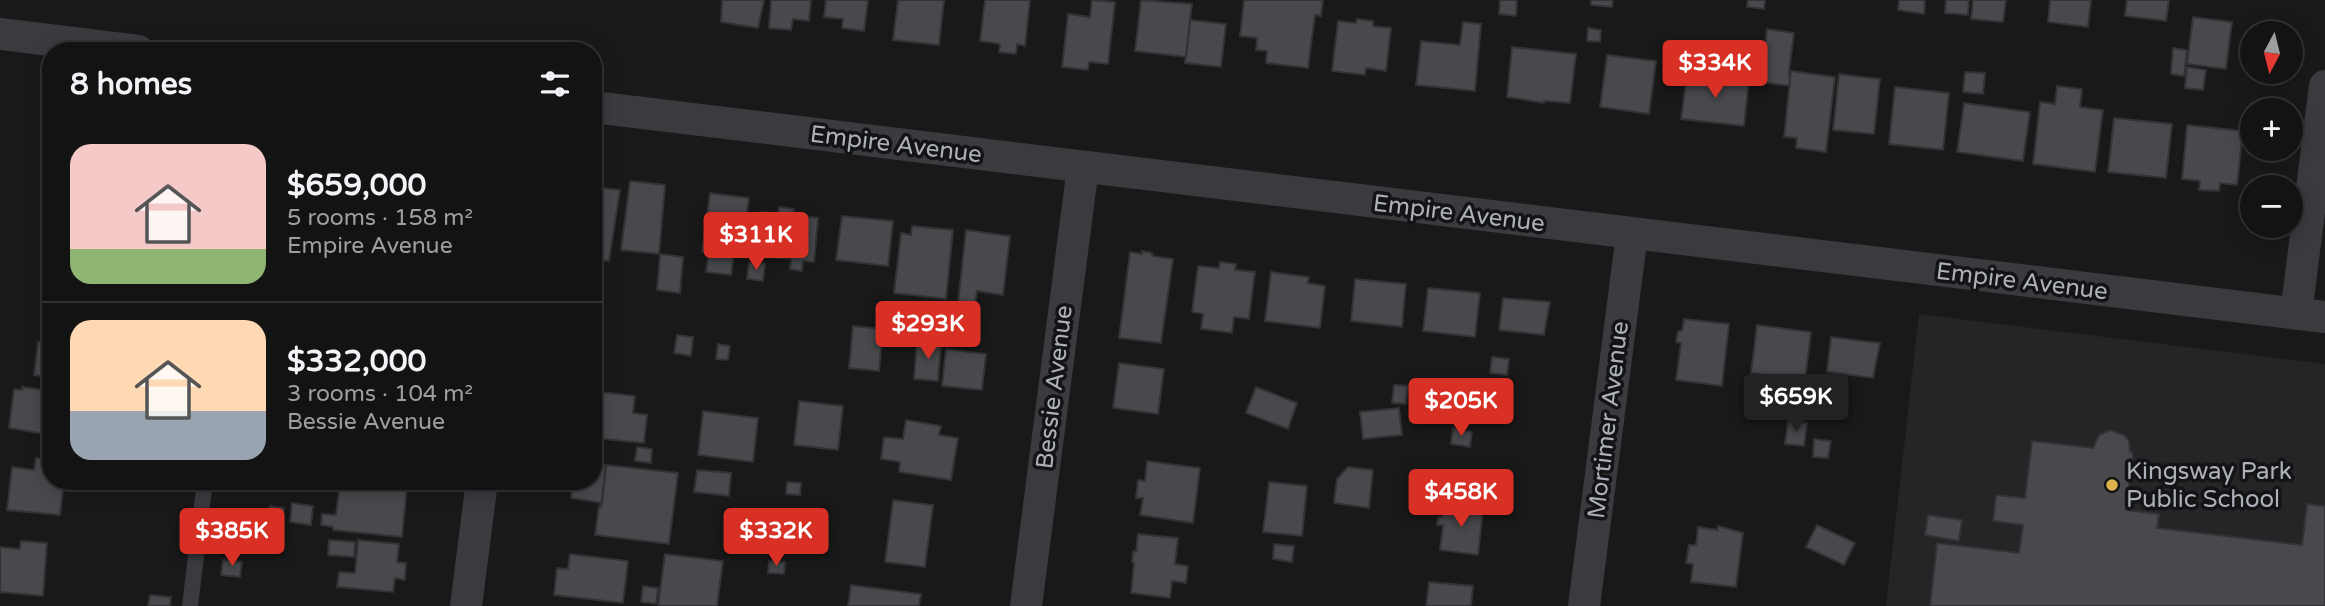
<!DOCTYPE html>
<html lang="en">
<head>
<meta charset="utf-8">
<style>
  body { margin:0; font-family:"Varela Round",sans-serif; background:#202022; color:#f1f3f6; height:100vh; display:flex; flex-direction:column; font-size:26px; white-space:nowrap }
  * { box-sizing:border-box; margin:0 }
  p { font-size:23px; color:#9d9ea0 }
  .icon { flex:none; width:38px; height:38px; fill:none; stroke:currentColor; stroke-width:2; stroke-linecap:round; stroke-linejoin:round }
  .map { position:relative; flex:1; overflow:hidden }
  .drawer { position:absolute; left:42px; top:42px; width:560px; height:448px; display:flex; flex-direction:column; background:#131314; border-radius:28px; box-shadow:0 4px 18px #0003,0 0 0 2px #323234 }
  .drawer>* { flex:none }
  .needle { width:46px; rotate:187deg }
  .buttons { position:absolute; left:2240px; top:21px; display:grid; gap:14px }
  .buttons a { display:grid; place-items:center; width:63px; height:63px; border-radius:50%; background:#131314; box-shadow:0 4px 18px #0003,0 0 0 2px #323234; font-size:35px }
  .price { position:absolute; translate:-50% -60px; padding:0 16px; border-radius:7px; background:#d93025; color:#fff; font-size:23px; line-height:46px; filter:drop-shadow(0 2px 4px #0008) }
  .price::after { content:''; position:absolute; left:50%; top:42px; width:21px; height:16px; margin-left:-10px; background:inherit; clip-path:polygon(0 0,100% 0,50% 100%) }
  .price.selected { background:#222; color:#fff }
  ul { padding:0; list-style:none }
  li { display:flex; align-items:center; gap:21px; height:175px; padding:0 28px }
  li+li { border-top:2px solid #323234 }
  li span { display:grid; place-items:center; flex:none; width:196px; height:140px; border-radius:21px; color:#555 }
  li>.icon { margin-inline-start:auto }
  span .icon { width:84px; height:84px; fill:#fffc; stroke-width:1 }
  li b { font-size:30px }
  h2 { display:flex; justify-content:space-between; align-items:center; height:84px; padding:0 28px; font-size:30px }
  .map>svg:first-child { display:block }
  .built { fill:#252527 }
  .building { fill:#48494c; stroke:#333336; stroke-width:2 }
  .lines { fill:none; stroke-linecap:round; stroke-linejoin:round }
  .service { stroke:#3a3b3f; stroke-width:16 }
  .minor { stroke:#3a3b3f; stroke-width:32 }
  .poi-dot { fill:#deb34d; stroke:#141315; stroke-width:2.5 }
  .labels { text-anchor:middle; stroke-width:7; stroke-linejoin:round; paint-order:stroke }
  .street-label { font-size:24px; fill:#acb0b8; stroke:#141315 }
  .poi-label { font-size:24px; fill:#acb0b8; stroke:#141315; text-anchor:start }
</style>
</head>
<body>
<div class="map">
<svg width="2325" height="606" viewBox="0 0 2325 606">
  <rect width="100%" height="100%" fill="#19191a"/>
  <path class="built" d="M 1919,314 L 2325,364 L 2325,606 L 1886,606 Z"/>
  <path class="building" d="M 722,0 L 764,0 L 758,28 L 721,22 Z
    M 771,0 L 811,0 L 809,21 L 793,19 L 791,30 L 769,28 Z
    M 826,0 L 868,0 L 864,31 L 842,28 L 843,19 L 824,17 Z
    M 898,0 L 944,0 L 939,45 L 893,40 Z
    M 985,0 L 1030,0 L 1025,46 L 1017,44 L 1016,54 L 999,52 L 1000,44 L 980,41 Z
    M 1092,0 L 1115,2 L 1108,64 L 1089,62 L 1088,70 L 1062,67 L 1068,14 L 1090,17 Z
    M 1141,0 L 1192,4 L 1186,57 L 1135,51 Z
    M 1244,0 L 1323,0 L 1321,16 L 1315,15 L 1308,68 L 1266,63 L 1267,51 L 1256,50 L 1257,38 L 1240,36 Z
    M 1500,0 L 1517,0 L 1516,16 L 1499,14 Z
    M 1591,0 L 1613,0 L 1612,7 L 1591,5 Z
    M 1748,0 L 1765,0 L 1764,9 L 1747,7 Z
    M 1899,0 L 1925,0 L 1924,14 L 1898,10 Z
    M 1946,0 L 1969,0 L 1968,15 L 1945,13 Z
    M 1973,0 L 2006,0 L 2003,22 L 1971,19 Z
    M 2050,0 L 2091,0 L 2088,27 L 2048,22 Z
    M 2127,0 L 2169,0 L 2166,21 L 2125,16 Z
    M 2193,17 L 2232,22 L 2226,69 L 2187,64 Z
    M 1357,19 L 1373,21 L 1373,26 L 1391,28 L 1386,71 L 1366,68 L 1365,75 L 1332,71 L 1338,21 L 1356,23 Z
    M 1190,20 L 1226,24 L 1221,67 L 1185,63 Z
    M 1463,22 L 1481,24 L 1475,91 L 1416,85 L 1421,41 L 1460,45 Z
    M 1588,28 L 1601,30 L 1600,42 L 1587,41 Z
    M 1767,29 L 1794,33 L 1789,71 L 1790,86 L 1761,82 Z
    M 1512,47 L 1576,54 L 1570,103 L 1544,101 L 1544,103 L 1507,97 Z
    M 2173,48 L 2187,50 L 2184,76 L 2171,74 Z
    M 1607,55 L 1656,61 L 1649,114 L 1600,107 Z
    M 2187,67 L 2206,70 L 2203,90 L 2185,88 Z
    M 1791,71 L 1835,77 L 1826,152 L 1796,148 L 1797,138 L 1784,137 Z
    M 1965,72 L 1985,73 L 1983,94 L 1963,92 Z
    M 1687,73 L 1749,80 L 1744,126 L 1681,119 Z
    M 1839,74 L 1880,79 L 1874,134 L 1833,130 Z
    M 2057,86 L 2082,89 L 2080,107 L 2103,110 L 2095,172 L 2033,164 L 2040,102 L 2055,104 Z
    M 1895,87 L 1949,93 L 1943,150 L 1889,144 Z
    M 1964,103 L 2030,112 L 2023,161 L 1957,152 Z
    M 2114,118 L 2172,124 L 2166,178 L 2108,172 Z
    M 2187,125 L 2243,131 L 2237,185 L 2220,183 L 2219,191 L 2199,190 L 2200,181 L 2182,179 Z
    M 630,181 L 665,185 L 659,254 L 621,250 Z
    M 593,187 L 620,190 L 609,261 L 593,258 Z
    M 710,193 L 749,198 L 743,240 L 734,254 L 731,275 L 706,272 L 709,252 L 702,252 Z
    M 779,207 L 794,209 L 793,215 L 818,218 L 814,262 L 803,261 L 802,271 L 790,269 L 791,259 L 757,256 L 762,212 L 778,214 Z
    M 842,216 L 893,221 L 888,266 L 836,260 Z
    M 912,226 L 953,230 L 946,299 L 894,293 L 901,233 L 911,235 Z
    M 966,230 L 1010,236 L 1003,295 L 977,291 L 975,305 L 958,303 Z
    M 1142,251 L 1152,253 L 1152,256 L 1173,259 L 1161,343 L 1119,338 L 1130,252 L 1142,254 Z
    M 660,254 L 683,257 L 680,293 L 657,290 Z
    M 749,262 L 765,264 L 763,281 L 747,279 Z
    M 1220,262 L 1236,264 L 1235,270 L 1255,272 L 1249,319 L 1234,317 L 1232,333 L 1201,329 L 1203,314 L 1192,312 L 1198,266 L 1219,268 Z
    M 1271,272 L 1309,277 L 1308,283 L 1325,286 L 1320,328 L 1265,321 Z
    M 1355,279 L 1406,284 L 1402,327 L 1351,321 Z
    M 1428,288 L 1480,293 L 1475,337 L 1423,331 Z
    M 1503,298 L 1550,302 L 1544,335 L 1499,330 Z
    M 47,310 L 51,311 L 51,377 L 34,375 L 38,342 L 43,342 Z
    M 1684,319 L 1729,324 L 1722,386 L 1676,380 L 1681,343 L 1676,342 L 1678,331 L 1682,331 Z
    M 1757,325 L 1811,332 L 1805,380 L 1751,373 Z
    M 853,326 L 883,329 L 879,371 L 849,368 Z
    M 677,335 L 693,337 L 691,356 L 674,353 Z
    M 1831,337 L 1880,343 L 1873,378 L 1827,372 Z
    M 917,341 L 941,343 L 938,381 L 914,379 Z
    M 718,344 L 730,346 L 728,360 L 716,359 Z
    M 946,349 L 986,354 L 982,390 L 942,386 Z
    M 1492,357 L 1509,359 L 1507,375 L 1490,373 Z
    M 1119,363 L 1164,369 L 1158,414 L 1113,408 Z
    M 1394,385 L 1408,386 L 1406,404 L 1392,403 Z
    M 22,387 L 51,391 L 51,435 L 9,428 L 14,389 L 22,390 Z
    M 1256,387 L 1297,403 L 1288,429 L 1246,413 Z
    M 593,391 L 635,396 L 633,413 L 647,415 L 644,443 L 593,438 Z
    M 799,401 L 843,406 L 838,450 L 794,445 Z
    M 1399,408 L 1402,435 L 1363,439 L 1360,412 Z
    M 703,411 L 758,418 L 753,462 L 698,455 Z
    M 906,420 L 941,426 L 939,435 L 958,438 L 951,480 L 899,472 L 900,462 L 881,459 L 884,437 L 903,439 Z
    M 1788,421 L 1807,423 L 1804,446 L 1785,444 Z
    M 1453,428 L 1472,432 L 1470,447 L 1451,444 Z
    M 2110,430 L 2124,435 L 2129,441 L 2130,452 L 2133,453 L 2126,510 L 2159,514 L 2157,528 L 2302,545 L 2307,504 L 2325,506 L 2325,606 L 1930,606 L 1937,543 L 2019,553 L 2023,525 L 1993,521 L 1996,495 L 2025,498 L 2032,441 L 2093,448 L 2099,435 Z
    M 1814,439 L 1831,441 L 1828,458 L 1813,457 Z
    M 637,447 L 652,449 L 651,463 L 635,461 Z
    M 36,458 L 51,460 L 51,481 L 64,481 L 60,515 L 7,510 L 12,467 L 34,470 Z
    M 1147,461 L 1200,468 L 1193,523 L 1140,515 L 1143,498 L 1136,498 L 1138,480 L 1145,481 Z
    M 593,463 L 606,465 L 602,503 L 571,498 L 574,481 L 593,481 Z
    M 606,465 L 678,473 L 669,544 L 595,535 L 599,506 L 601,507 Z
    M 1348,467 L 1373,470 L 1369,508 L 1334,503 L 1337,479 Z
    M 697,470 L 731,473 L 729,496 L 694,492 Z
    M 340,481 L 407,486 L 402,537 L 333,530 L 333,527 L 321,525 L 322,514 L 336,515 Z
    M 787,482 L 801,483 L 800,495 L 786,494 Z
    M 1269,482 L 1307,486 L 1302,536 L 1263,532 Z
    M 893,500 L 933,505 L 925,567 L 885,562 Z
    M 292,503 L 313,506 L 311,525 L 290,522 Z
    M 1444,504 L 1483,509 L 1478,555 L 1440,550 L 1443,525 L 1437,525 L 1438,517 L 1442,517 Z
    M 270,506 L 284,508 L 283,516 L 268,515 Z
    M 1928,515 L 1962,520 L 1959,541 L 1925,535 Z
    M 1817,525 L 1855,543 L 1844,565 L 1806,547 Z
    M 1718,526 L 1743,533 L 1736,587 L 1691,582 L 1693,564 L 1686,563 L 1689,545 L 1696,545 L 1698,527 L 1718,530 Z
    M 1138,534 L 1178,538 L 1175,564 L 1188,566 L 1186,583 L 1172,581 L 1170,598 L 1131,593 L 1134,563 L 1132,562 L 1133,551 L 1136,552 Z
    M 329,540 L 355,542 L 354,557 L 328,555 Z
    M 358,540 L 399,544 L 397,562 L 406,563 L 405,580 L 395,578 L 393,592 L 337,587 L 339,572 L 355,573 Z
    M 21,541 L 47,543 L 43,596 L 0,592 L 0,547 L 20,549 Z
    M 1274,544 L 1294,546 L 1292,562 L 1273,559 Z
    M 570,554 L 628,561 L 623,603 L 554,595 L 557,568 L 568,569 Z
    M 665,554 L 723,561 L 717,606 L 658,606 Z
    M 223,560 L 242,562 L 240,577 L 221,575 Z
    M 769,561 L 785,562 L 784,574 L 768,573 Z
    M 1429,582 L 1473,586 L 1471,606 L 1426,606 Z
    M 851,585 L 921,594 L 919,606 L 848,606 Z
    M 643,586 L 658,588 L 656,604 L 641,602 Z
    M 150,595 L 171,597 L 170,606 L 148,606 Z"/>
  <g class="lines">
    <path class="service" d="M 190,606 L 205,481"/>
    <path class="minor" d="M 0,34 L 138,51
      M 593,107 L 2325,317
      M 2296,314 L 2325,86
      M 466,606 L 482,481
      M 1026,606 L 1083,167
      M 1584,606 L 1632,234"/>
  </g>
  <circle class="poi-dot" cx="2112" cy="485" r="7"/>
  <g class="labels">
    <g class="street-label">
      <text transform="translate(896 144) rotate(7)" y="8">Empire Avenue</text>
      <text transform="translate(1459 213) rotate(7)" y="8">Empire Avenue</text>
      <text transform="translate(2022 281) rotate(7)" y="8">Empire Avenue</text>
      <text transform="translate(1054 387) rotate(-83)" y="8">Bessie Avenue</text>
      <text transform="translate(1608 420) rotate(-83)" y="8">Mortimer Avenue</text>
    </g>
    <g class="poi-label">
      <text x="2126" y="479">Kingsway Park<tspan x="2126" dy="28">Public School</tspan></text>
    </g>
  </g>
</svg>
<div class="buttons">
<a><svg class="needle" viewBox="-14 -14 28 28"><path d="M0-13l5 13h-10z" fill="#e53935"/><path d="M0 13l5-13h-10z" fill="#9d9ea0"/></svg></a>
<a>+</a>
<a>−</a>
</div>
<b class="price" style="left:1715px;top:100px">$334K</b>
<b class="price" style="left:756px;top:272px">$311K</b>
<b class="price" style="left:928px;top:361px">$293K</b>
<b class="price selected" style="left:1796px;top:434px">$659K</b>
<b class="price" style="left:1461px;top:438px">$205K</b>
<b class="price" style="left:1461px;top:529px">$458K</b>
<b class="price" style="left:232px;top:568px">$385K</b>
<b class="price" style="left:776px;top:568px">$332K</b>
<section class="drawer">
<h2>8 homes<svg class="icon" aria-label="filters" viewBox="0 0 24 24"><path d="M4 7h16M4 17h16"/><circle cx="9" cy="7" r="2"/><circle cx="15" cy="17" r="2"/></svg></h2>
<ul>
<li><span style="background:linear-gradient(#f6c9c9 75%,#8fb573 0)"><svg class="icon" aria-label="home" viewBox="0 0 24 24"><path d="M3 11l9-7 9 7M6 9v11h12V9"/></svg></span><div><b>$659,000</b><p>5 rooms · 158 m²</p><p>Empire Avenue</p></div></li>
<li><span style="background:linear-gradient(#ffd9b3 65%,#9aa5b1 0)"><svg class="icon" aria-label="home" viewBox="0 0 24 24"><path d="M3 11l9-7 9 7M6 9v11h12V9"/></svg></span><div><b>$332,000</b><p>3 rooms · 104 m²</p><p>Bessie Avenue</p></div></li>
</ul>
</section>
</div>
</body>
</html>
